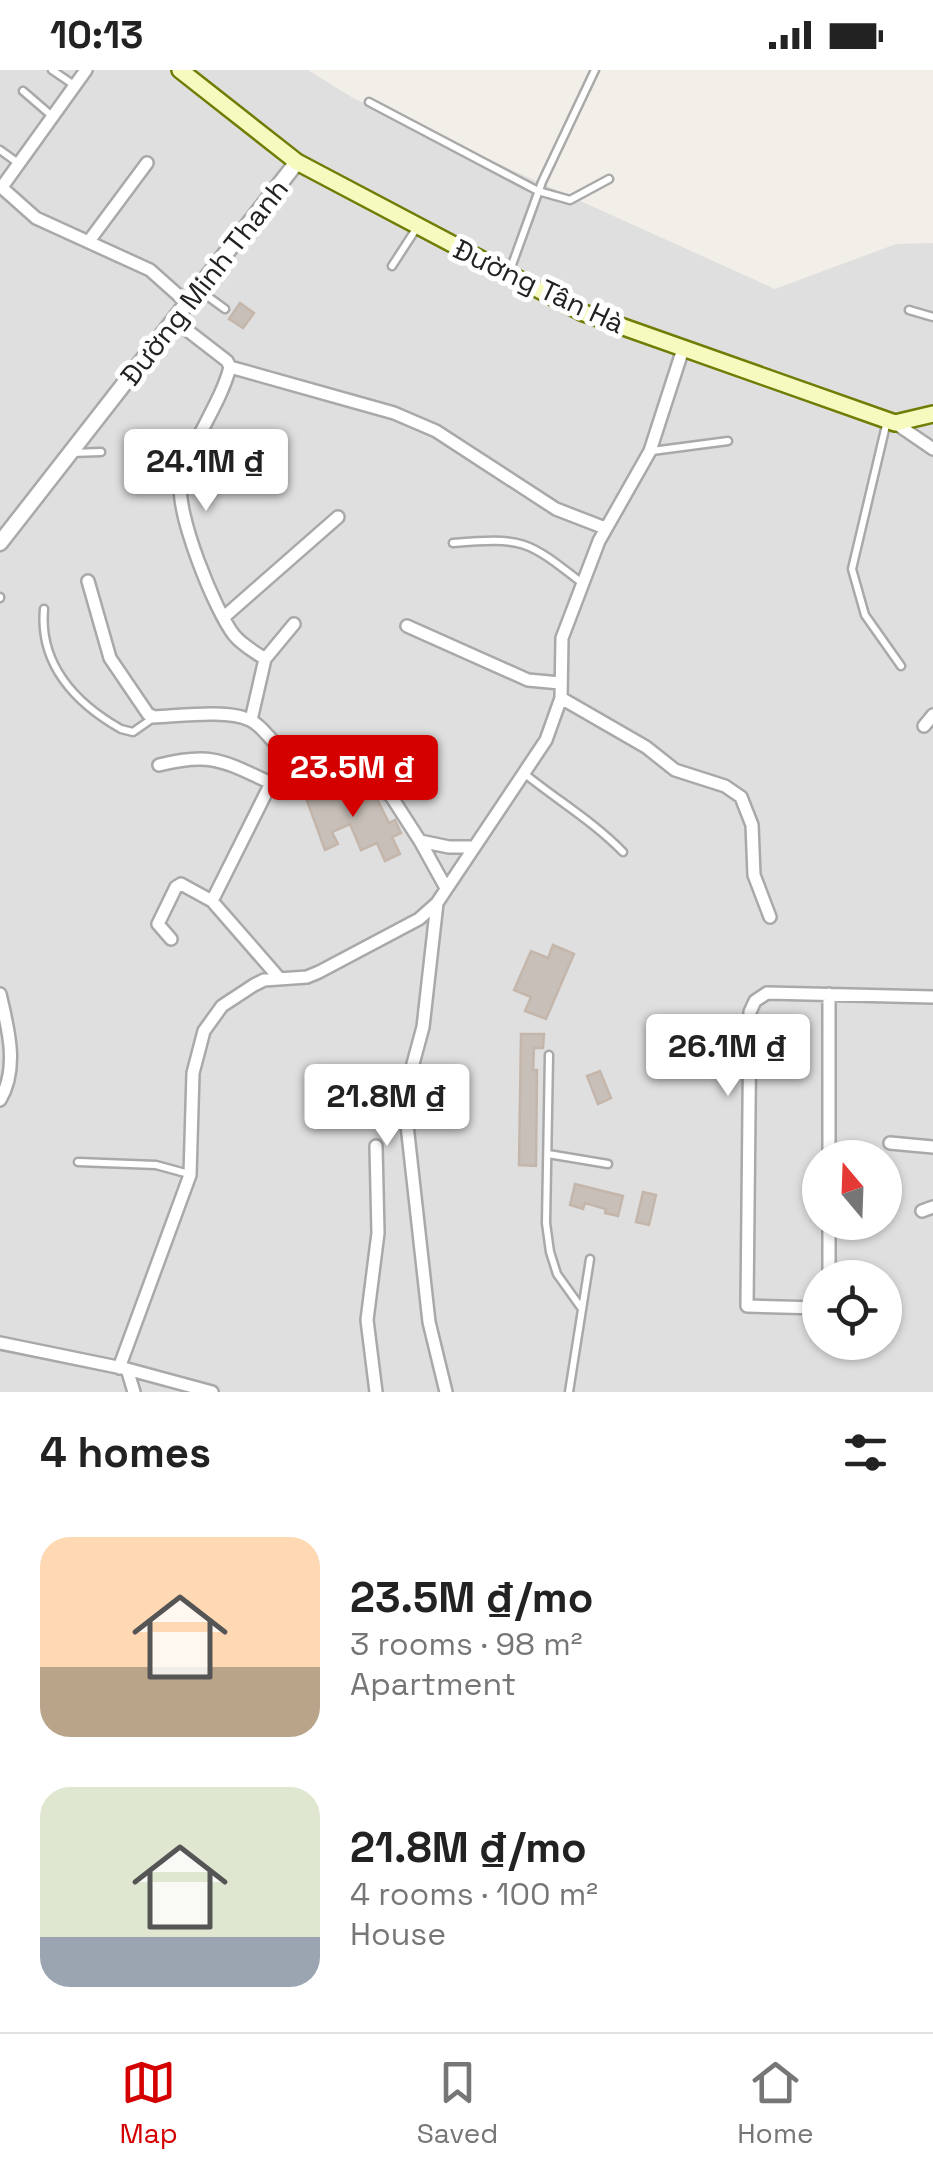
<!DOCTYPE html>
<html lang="en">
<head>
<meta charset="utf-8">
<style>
  body { margin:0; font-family:"Space Grotesk",sans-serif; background:#f6f6f6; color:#222; height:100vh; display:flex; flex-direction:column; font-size:38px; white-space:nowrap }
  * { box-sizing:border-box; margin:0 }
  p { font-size:32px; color:#767676 }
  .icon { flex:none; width:55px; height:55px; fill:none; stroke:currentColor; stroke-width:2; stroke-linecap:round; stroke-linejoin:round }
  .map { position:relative; height:1322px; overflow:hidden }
  .side { display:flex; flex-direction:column; background:#fff; flex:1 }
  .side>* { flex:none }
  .needle { width:65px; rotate:341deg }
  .buttons { position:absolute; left:802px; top:1070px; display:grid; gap:20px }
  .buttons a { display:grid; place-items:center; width:100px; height:100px; border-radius:50%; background:#fff; box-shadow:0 2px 8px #0004; font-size:50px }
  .price { position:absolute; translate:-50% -85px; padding:0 22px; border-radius:10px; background:#fff; color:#222; font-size:32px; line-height:65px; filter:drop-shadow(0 2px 5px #0008) }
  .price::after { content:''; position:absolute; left:50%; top:60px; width:30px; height:22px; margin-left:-15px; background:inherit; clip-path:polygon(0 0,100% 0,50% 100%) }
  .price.on { background:#d40000; color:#fff }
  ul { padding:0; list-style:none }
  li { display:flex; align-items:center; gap:30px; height:250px; padding:0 40px }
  li span { display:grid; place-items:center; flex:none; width:280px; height:200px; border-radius:30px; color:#555 }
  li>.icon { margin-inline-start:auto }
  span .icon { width:120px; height:120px; fill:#fffc; stroke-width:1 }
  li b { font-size:42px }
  h2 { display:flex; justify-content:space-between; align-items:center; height:120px; padding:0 40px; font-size:42px }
  .status { display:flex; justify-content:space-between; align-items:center; height:70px; padding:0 50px; background:#fff; direction:ltr }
  .status svg { height:28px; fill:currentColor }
  .tabs { display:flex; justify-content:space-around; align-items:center; height:140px; border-top:2px solid #e0e0e0; background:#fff; font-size:28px; color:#767676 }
  .tabs a { display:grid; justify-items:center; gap:5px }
  .tabs .on { color:#d40000 }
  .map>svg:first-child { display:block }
  .residential { fill:#e0dfdf; fill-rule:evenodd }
  .building { fill:#c7bfb8; stroke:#c4b6ab; stroke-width:2.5 }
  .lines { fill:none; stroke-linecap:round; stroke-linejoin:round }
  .service-casing { stroke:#a9a9a9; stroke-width:11 }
  .minor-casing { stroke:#a9a9a9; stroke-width:16 }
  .tertiary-casing { stroke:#a9a9a9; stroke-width:19 }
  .secondary-casing { stroke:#707d05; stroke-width:20 }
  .service { stroke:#fff; stroke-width:6 }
  .minor { stroke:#fff; stroke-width:11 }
  .tertiary { stroke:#fff; stroke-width:14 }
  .secondary { stroke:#f7fabf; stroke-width:15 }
  .labels { text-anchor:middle; stroke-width:10; stroke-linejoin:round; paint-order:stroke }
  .street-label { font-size:28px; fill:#222; stroke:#fff }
</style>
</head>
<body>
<div class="status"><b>10:13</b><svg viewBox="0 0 49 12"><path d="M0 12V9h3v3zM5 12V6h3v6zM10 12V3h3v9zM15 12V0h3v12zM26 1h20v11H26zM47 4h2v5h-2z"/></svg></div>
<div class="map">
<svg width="933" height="1322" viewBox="0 0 933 1322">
  <rect width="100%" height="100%" fill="#f2efe9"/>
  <path class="residential" d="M 0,0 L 308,0 L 353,28 L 775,219 L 896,174 L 933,173 L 933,1322 L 0,1322 ZM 820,1088 L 885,1088 L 885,1152 L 820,1152 ZM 820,1208 L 885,1208 L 885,1272 L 820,1272 Z"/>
  <path class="building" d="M 240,233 L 254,243 L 243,258 L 229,249 Z
    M 346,711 L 357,735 L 376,727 L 389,753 L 395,750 L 401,763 L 392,767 L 400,784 L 385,791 L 377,773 L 361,780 L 350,754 L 332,762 L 338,774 L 325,780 L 306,728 Z
    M 553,875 L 574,884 L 546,949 L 525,941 L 531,927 L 514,920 L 531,881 L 548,888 Z
    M 521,964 L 544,964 L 543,978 L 534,978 L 533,1000 L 537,1000 L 536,1096 L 519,1095 Z
    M 600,1001 L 611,1028 L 598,1034 L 587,1006 Z
    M 575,1114 L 623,1126 L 618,1146 L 605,1143 L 606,1139 L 585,1133 L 583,1139 L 570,1135 Z
    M 643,1122 L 656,1125 L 649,1155 L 636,1152 Z"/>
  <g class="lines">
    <g class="service-casing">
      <path id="service" d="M 52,0 L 74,15
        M 23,21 L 52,46
        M 369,32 L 538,121 L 570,130 L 609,109
        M 0,80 L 18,93
        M 392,196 L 416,159
        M 509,203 L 542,112 L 595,0
        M 199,220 L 225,239
        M 909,240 L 933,247
        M 887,351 L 852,499 L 865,545 L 901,596
        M 652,381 L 728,371
        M 71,383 L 101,382
        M 453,473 C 523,467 527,470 582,513
        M 0,527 L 0,528
        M 44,539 C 39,594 75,633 121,659 L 133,662 L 153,648
        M 525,704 C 557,730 594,752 623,782
        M 549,985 L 546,1153 L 550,1182 L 557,1204 L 582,1239
        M 548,1084 L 608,1094
        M 78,1092 L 156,1095 L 189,1104
        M 569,1322 L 590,1189"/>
    </g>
    <g class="minor-casing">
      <path id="minor" d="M 0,116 L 36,148 L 150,200 L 187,233
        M 2,117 L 86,0
        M 89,171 L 147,93
        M 174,250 L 227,291 L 230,297 L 394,343 L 436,361 L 556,439 L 605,458
        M 230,297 C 220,336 189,374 181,412 C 175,442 215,541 234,565 C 242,575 255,582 265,589
        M 895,353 L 933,379
        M 88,511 L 110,588 L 148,644 L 154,647 C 179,646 228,639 250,650 C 265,657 271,675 287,681 C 302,686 318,680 334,686 L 391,726 L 420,771 L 449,777 L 474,777
        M 224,547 L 338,447
        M 407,556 L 528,610 L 560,613
        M 561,628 L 646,677 L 675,700 L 725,716 L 741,727 L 752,755 L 754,805 L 770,847
        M 251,650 L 265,589 L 294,554
        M 924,656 L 933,645
        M 159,695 C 212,682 223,691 271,713
        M 420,771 L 446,818
        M 212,831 L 271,713 L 292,682
        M 437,833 L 423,957 L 410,1005 L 406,1046 L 429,1252 L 446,1322
        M 171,869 L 158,854 L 176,817 L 181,814 L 212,831 L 280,909
        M 0,924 C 8,958 19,998 0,1030
        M 890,1073 L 933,1077
        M 376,1076 L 378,1163 L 367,1250 L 376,1322
        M 829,1088 L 829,924
        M 922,1141 L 933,1137
        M 829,1208 L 829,1152
        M 820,1238 L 747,1236 L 750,942 L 755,931 L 767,923 L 933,927
        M 0,1273 L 127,1299 L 212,1322
        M 119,1298 L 190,1105 L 193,1003 L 204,961 L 222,936 L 254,915 L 264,910 L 307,907 L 319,902 L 419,849 L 437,833 L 546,670 L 561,628 L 562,568 L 599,471 L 650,381 L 683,279
        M 127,1299 L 134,1322"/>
    </g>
    <g class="tertiary-casing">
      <path id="tertiary" d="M 0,473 L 297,92"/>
    </g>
    <g class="secondary-casing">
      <path id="secondary" d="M 180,0 L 297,92 L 581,242 L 895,353 L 933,344"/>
    </g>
    <use href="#service" class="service"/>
    <use href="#minor" class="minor"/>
    <use href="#tertiary" class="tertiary"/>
    <use href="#secondary" class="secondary"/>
  </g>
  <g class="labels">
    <g class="street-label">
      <text transform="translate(204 212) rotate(-52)" y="10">Đường Minh Thanh</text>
      <text transform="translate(539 216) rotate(25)" y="10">Đường Tân Hà</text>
    </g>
  </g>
</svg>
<div class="buttons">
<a><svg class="needle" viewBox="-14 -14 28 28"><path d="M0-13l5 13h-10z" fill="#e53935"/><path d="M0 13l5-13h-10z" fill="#767676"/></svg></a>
<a><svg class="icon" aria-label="locate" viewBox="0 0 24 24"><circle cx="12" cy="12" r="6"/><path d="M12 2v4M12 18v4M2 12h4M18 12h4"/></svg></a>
</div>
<b class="price" style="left:206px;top:444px">24.1M ₫</b>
<b class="price on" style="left:353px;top:750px">23.5M ₫</b>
<b class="price" style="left:728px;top:1029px">26.1M ₫</b>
<b class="price" style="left:387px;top:1079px">21.8M ₫</b>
</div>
<section class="side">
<h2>4 homes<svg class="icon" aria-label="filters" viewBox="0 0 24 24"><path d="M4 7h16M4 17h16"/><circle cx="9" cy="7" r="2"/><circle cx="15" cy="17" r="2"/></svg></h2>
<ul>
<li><span style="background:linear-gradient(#ffd9b3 65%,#b9a48a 0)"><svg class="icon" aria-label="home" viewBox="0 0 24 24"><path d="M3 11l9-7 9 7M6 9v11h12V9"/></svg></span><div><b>23.5M ₫/mo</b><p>3 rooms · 98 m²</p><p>Apartment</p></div></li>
<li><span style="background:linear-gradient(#dfe7d0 75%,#9aa5b1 0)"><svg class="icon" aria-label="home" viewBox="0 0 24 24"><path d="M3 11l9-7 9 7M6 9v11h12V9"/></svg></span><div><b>21.8M ₫/mo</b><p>4 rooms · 100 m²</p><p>House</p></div></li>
</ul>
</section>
<nav class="tabs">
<a class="on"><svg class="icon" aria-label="map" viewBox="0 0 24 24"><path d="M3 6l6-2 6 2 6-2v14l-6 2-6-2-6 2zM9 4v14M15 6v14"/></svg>Map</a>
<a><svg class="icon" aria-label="saved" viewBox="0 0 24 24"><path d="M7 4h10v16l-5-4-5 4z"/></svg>Saved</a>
<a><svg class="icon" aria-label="home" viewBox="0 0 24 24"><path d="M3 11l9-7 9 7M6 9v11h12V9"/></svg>Home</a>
</nav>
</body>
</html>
